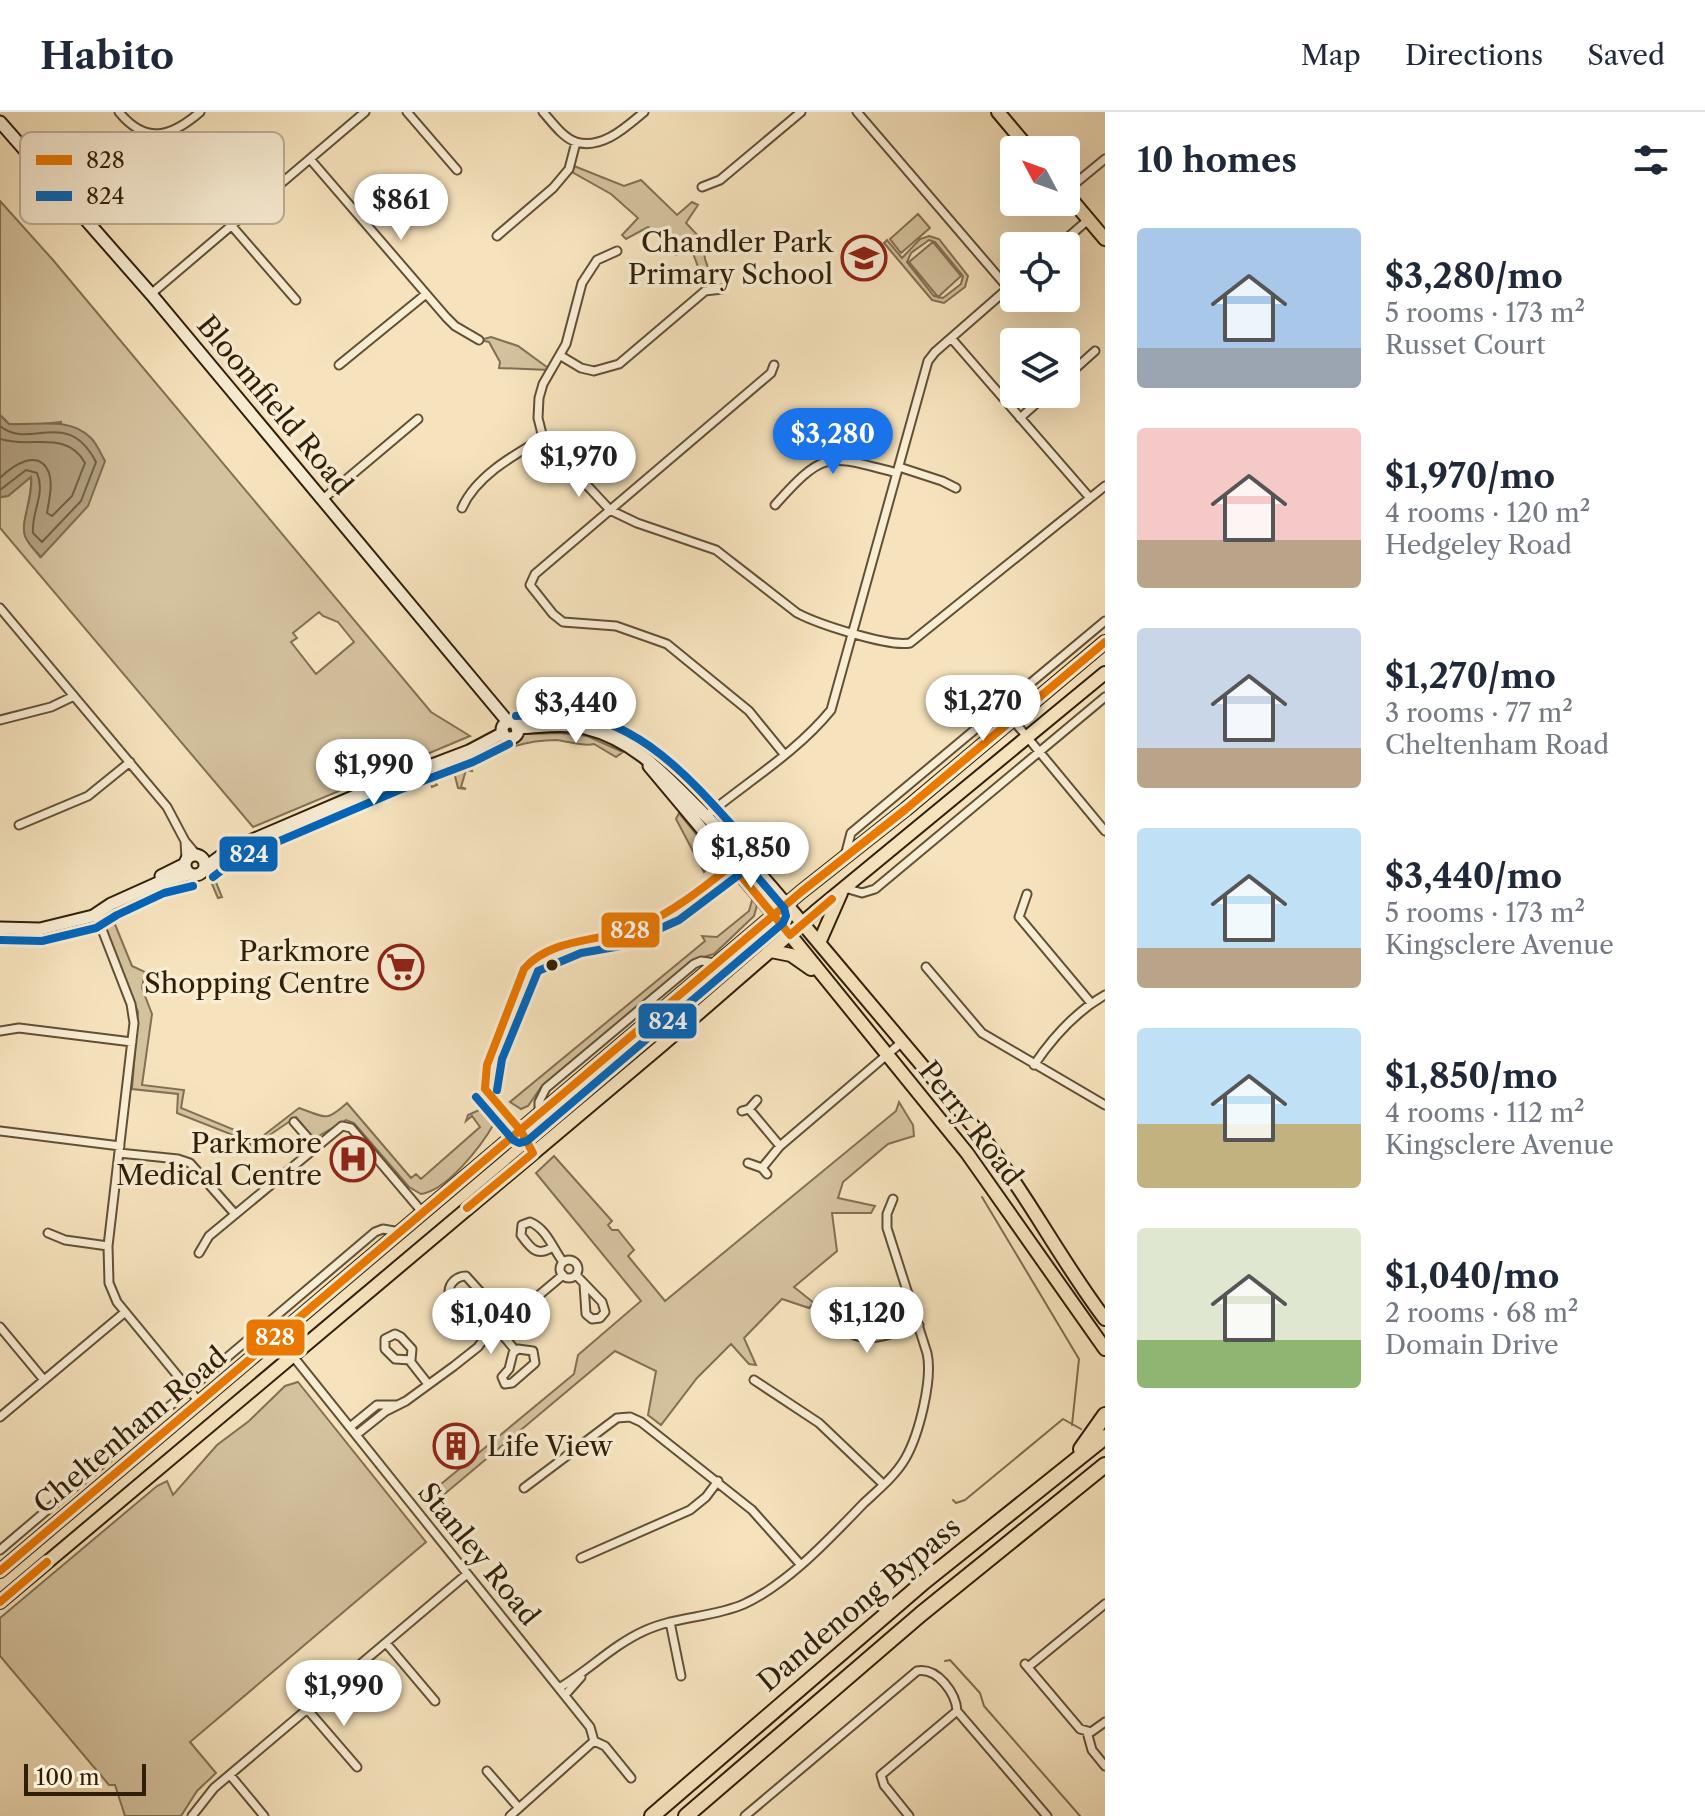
<!DOCTYPE html>
<html lang="en">
<head>
<meta charset="utf-8">
<style>
  body { margin:0; font-family:"Libre Caslon Text",serif; background:#f2f2f3; color:#1f2937; height:100vh; display:flex; flex-direction:column; font-size:30px; white-space:nowrap }
  * { box-sizing:border-box; margin:0 }
  p { font-size:26px; color:#747a83 }
  .icon { flex:none; width:44px; height:44px; fill:none; stroke:currentColor; stroke-width:2; stroke-linecap:round; stroke-linejoin:round }
  .map { position:relative; flex:1; overflow:hidden }
  .sheet { display:flex; flex-direction:column; background:#fff; width:600px }
  .sheet>* { flex:none }
  .needle { width:52px; rotate:311deg }
  .buttons { position:absolute; left:1000px; top:24px; display:grid; gap:16px }
  .buttons a { display:grid; place-items:center; width:80px; height:80px; border-radius:8px; background:#fff; box-shadow:0 8px 32px #0002; font-size:40px }
  .scale { position:absolute; left:24px; bottom:20px; width:122px; box-sizing:border-box; padding-left:8px; border:4px solid #2f1f08; border-top:0; font-size:22px; line-height:28px; white-space:nowrap; color:#2f1f08; -webkit-text-stroke:6px #f9edd4; paint-order:stroke }
  .price { position:absolute; translate:-50% -68px; padding:0 18px; border-radius:28px; background:#fff; color:#222; font-size:26px; line-height:52px; filter:drop-shadow(0 2px 4px #0008) }
  .price::after { content:''; position:absolute; left:50%; top:48px; width:24px; height:18px; margin-left:-12px; background:inherit; clip-path:polygon(0 0,100% 0,50% 100%) }
  .price.active { background:#1a73e8; color:#fff }
  ul { padding:0; list-style:none }
  li { display:flex; align-items:center; gap:24px; height:200px; padding:0 32px }
  li span { display:grid; place-items:center; flex:none; width:224px; height:160px; border-radius:8px; color:#555 }
  li>.icon { margin-inline-start:auto }
  span .icon { width:96px; height:96px; fill:#fffc; stroke-width:1 }
  li b { font-size:34px }
  h2 { display:flex; justify-content:space-between; align-items:center; height:96px; padding:0 32px; font-size:34px }
  header { display:flex; align-items:center; gap:48px; box-sizing:border-box; height:112px; padding:0 40px; background:#fff; border-bottom:2px solid #e0e1e3 }
  header strong { font-size:38px }
  nav { display:flex; gap:44px; margin-inline-start:auto; font-size:28px }
  main { display:flex; flex:1; min-height:0 }
  .map>svg:first-child { display:block }
  .green { fill:#d4c29e; stroke:#827053; stroke-width:2; fill-rule:evenodd }
  .water { fill:#b2a07f; stroke:#7e6c4f; stroke-width:2 }
  .lines { fill:none; stroke-linecap:round; stroke-linejoin:round }
  .shore { stroke:#706044; stroke-width:2 }
  .stream { stroke:#7e6c4f; stroke-width:2 }
  .street-casing { stroke:#615035; stroke-width:11 }
  .secondary-casing { stroke:#2f1f08; stroke-width:15 }
  .primary-casing { stroke:#2f1f08; stroke-width:16 }
  .highway-casing { stroke:#2f1f08; stroke-width:18 }
  .street { stroke:#f9edd4; stroke-width:7 }
  .secondary { stroke:#f9edd4; stroke-width:11 }
  .primary { stroke:#f6e3bd; stroke-width:12 }
  .highway { stroke:#f6e3bd; stroke-width:14 }
  .bus-1-casing { stroke:#f9edd4; stroke-width:14 }
  .bus-2-casing { stroke:#f9edd4; stroke-width:14 }
  .bus-1 { stroke:#ea7801; stroke-width:8 }
  .bus-2 { stroke:#0065bd; stroke-width:8 }
  .bus-dot { fill:#2f1f08; stroke:#f9edd4; stroke-width:3 }
  .labels { text-anchor:middle; stroke-width:7; stroke-linejoin:round; paint-order:stroke }
  .poi-label { font-size:28px; fill:#2f1f08; stroke:#f9edd4; text-anchor:end }
  .street-label { font-size:28px; fill:#2f1f08; stroke:#f9edd4 }
  .key { fill:#f9edd4; stroke:#bcaf97; stroke-width:2 }
  .key-label { font-size:22px; fill:#2f1f08 }
  .line-badge { stroke:#f9edd4; stroke-width:3 }
  .badge-label { font-size:22px; text-anchor:middle; font-weight:bold; fill:#fff }
</style>
</head>
<body>
<header>
<strong>Habito</strong>
<nav><a>Map</a><a>Directions</a><a>Saved</a></nav>
</header>
<main>
<div class="map">
<svg width="1105" height="1704" viewBox="0 0 1105 1704">
  <rect width="100%" height="100%" fill="#f6e3bd"/>
  <filter id="stains"><feTurbulence type="fractalNoise" baseFrequency=".0025" numOctaves="4"/><feColorMatrix values="0 0 0 0 .2 0 0 0 0 .09 0 0 0 0 .02 0 0 0 .5 -.17"/></filter>
  <radialGradient id="worn" r=".72"><stop offset=".6" stop-color="#630" stop-opacity="0"/><stop offset="1" stop-color="#630" stop-opacity=".3"/></radialGradient>
  <path class="green" d="M 574,54 L 624,74 L 641,68 L 677,103 L 692,90 L 698,93 L 686,111 L 703,129 L 705,147 L 710,161 L 703,168 L 691,136 L 676,143 L 648,115 L 626,127 L 622,123 L 638,106 L 611,82 L 572,60 Z
    M 0,89 L 53,148 L 431,600 L 470,624 L 253,715 L 0,416 L 0,385 L 8,384 L 31,364 C 33,385 21,409 25,423 C 27,431 35,438 40,445 L 53,431 L 61,310 L 34,313 L 9,312 L 0,303 ZM 319,500 L 323,504 L 338,510 L 354,530 L 316,562 L 291,530 L 297,526 L 293,521 Z
    M 918,102 L 930,116 L 901,141 L 890,127 Z
    M 929,124 L 939,127 L 968,164 L 965,175 L 944,191 L 932,188 L 884,131 L 887,128 L 902,146 L 920,127 ZM 929,128 L 935,130 L 963,164 L 961,172 L 943,186 L 934,184 L 907,150 L 911,141 Z
    M 933,130 L 961,164 L 938,185 L 909,150 Z
    M 491,225 L 518,234 L 551,258 L 499,256 L 500,250 L 489,230 L 480,228 Z
    M 559,621 L 587,624 L 623,640 L 616,645 L 594,632 C 583,635 568,629 556,628 C 522,628 500,639 470,652 L 472,659 L 466,658 L 461,675 L 466,677 L 458,676 L 454,660 L 462,650 L 524,622 Z
    M 430,666 L 437,673 L 432,675 L 430,670 L 219,760 L 220,765 L 215,768 L 222,785 L 218,786 C 208,764 206,758 228,744 L 231,745 L 348,696 Z
    M 679,701 L 714,744 L 714,749 L 704,760 L 676,707 Z
    M 186,768 L 192,773 L 124,799 L 126,805 L 114,810 L 132,854 L 145,860 L 142,876 L 152,902 L 142,973 L 184,978 L 181,996 L 242,1021 L 251,1033 L 299,996 C 326,1005 325,1011 347,991 L 411,1066 L 416,1062 L 421,1067 L 480,1015 L 472,1004 L 466,1009 L 468,1003 L 479,998 L 488,1002 L 495,1010 C 482,1033 448,1078 421,1082 L 409,1075 L 354,1011 L 346,1008 L 317,1025 L 311,1023 L 296,1005 L 249,1037 L 238,1025 L 177,1001 L 178,982 L 132,977 L 138,900 L 100,808 L 104,800 L 159,773 Z
    M 753,785 L 757,793 L 754,804 L 714,842 L 693,848 L 542,974 L 528,994 L 521,997 L 510,990 L 705,829 L 702,824 L 717,825 L 749,799 Z
    M 899,990 L 913,1013 L 914,1024 L 888,1032 L 843,1070 L 838,1086 L 875,1094 L 871,1101 L 832,1101 L 837,1139 L 794,1175 L 814,1191 L 809,1196 L 782,1187 L 744,1226 L 756,1253 L 749,1252 L 731,1232 L 697,1266 L 661,1313 L 648,1303 L 656,1259 L 615,1239 L 429,1395 L 423,1387 L 574,1262 L 578,1243 L 641,1189 L 536,1061 L 554,1044 L 612,1109 L 608,1113 L 612,1118 L 618,1118 L 634,1138 L 628,1144 L 665,1189 L 896,999 Z
    M 298,1270 L 426,1430 L 190,1630 L 216,1661 L 197,1679 L 181,1704 L 125,1704 L 115,1673 L 109,1673 L 0,1544 L 0,1506 L 157,1374 L 167,1369 L 173,1383 L 217,1333 L 249,1309 L 285,1274 Z"/>
  <path class="water" d="M 0,303 L 9,312 C 36,314 69,304 91,326 C 97,332 101,342 105,349 L 88,394 L 41,445 C 36,439 27,431 25,424 C 20,409 34,385 31,365 L 8,384 L 0,385 Z"/>
  <g class="lines">
    <path class="shore" d="M 0,314 C 29,339 67,294 96,350 L 81,389 L 42,430 L 33,421 C 31,400 46,382 37,361 L 26,358 L 0,378
      M 0,327 C 30,337 67,317 85,351 L 72,384 L 52,404 L 47,401 C 49,388 53,373 49,361 C 39,335 12,354 0,366"/>
    <path class="stream" d="M 982,1085 L 1079,1247 L 1072,1313
      M 953,1388 L 956,1391 L 965,1388 L 1063,1307 L 1081,1317
      M 945,1549 L 950,1548 L 980,1581 L 984,1594 L 1080,1704"/>
    <g class="street-casing">
      <path id="street" d="M 119,0 C 146,33 171,25 200,0
        M 407,0 L 457,58
        M 543,0 C 552,10 563,26 576,30 C 602,38 626,15 644,0
        M 857,0 L 1008,176
        M 310,47 L 446,205 L 455,214 L 479,228
        M 154,55 L 156,23
        M 702,75 L 720,68 L 801,0
        M 1066,79 L 1105,47
        M 231,113 L 296,188
        M 497,124 L 553,76 L 569,57 L 576,30
        M 1058,134 L 1089,107
        M 617,139 L 597,148 L 582,171 L 566,232 L 543,272 L 539,286 L 538,306 L 543,326 L 610,398 L 637,411 L 716,438 L 797,501 C 818,512 888,535 910,531 L 1105,374
        M 151,182 L 365,0
        M 951,226 L 1090,386
        M 561,244 L 581,256 L 594,259 L 619,252 L 705,179 L 722,177
        M 339,253 L 426,182
        M 774,253 L 771,261 L 535,462 L 530,473 L 553,502 L 563,510 L 616,514 L 667,532 L 749,599 L 784,642
        M 1066,265 L 1095,239
        M 1020,306 L 1047,282
        M 899,355 L 942,369 L 956,376
        M 323,387 L 418,307
        M 775,393 C 825,337 828,343 897,361
        M 462,396 C 476,364 514,343 543,326
        M 0,496 L 167,695 L 185,729 L 196,742
        M 0,608 L 51,595 L 74,584
        M 1013,608 L 1105,719
        M 706,704 C 747,670 797,640 831,598 L 928,249 L 935,240 L 1014,171
        M 19,713 L 88,684 L 130,650
        M 185,729 L 186,747
        M 845,744 L 851,721 L 1105,509
        M 845,776 L 862,781 L 875,777 L 1105,585
        M 1027,782 L 1019,805 L 1091,891
        M 96,802 L 131,892 L 134,911 L 108,1134 L 109,1171 L 117,1190 L 200,1291
        M 926,855 L 982,921 L 1105,993
        M 0,919 L 19,916 L 132,930
        M 1034,953 C 1053,925 1075,900 1105,883
        M 749,997 L 780,1034
        M 742,999 L 749,997 L 757,988
        M 539,1001 L 539,990 L 546,976 L 694,852 L 701,849 L 716,851
        M 294,1010 L 315,1034
        M 0,1019 L 120,1034
        M 119,1041 L 178,1047 L 190,1051 L 235,1102
        M 748,1051 L 762,1056 L 767,1062
        M 762,1056 L 780,1034 L 902,930
        M 48,1121 L 65,1128 L 108,1134
        M 551,1136 C 536,1145 530,1135 521,1123 L 522,1113 L 530,1110 C 547,1117 553,1137 563,1150
        M 199,1141 L 209,1124 L 342,1014 L 351,1016 L 423,1101
        M560 1157a9 9 0 1 1 18 0a9 9 0 1 1-18 0Z
        M 576,1163 L 602,1190 L 605,1200 L 600,1206 L 592,1207 L 586,1202 L 584,1172
        M 466,1164 L 484,1184 L 480,1193 L 469,1198 L 461,1196 L 449,1180 C 449,1171 457,1164 466,1164 Z
        M 479,1194 L 515,1238
        M 822,1206 C 866,1234 871,1228 919,1213
        M 0,1215 L 44,1268
        M 395,1222 L 401,1225 L 412,1237 L 411,1248 L 395,1247 L 385,1237 L 385,1227 Z
        M 518,1237 L 533,1239 L 535,1251 L 512,1271 L 505,1272 L 502,1265 L 509,1257 L 513,1241 Z
        M 292,1243 L 590,1615 L 594,1629
        M 410,1249 L 428,1272
        M 754,1268 L 819,1311 L 883,1372
        M 0,1305 L 124,1201
        M 350,1315 L 377,1293 L 396,1293
        M 356,1323 L 386,1299 L 406,1289 L 454,1254 L 478,1235 L 493,1214 L 519,1200 L 563,1163
        M 524,1376 L 617,1306 L 630,1305 L 641,1310 L 752,1398 L 800,1452
        M 0,1438 L 375,1120 L 383,1117 L 400,1120
        M 581,1446 L 690,1398 L 706,1385 L 718,1369
        M 670,1510 L 681,1564
        M 386,1531 L 435,1589
        M 1025,1552 L 1080,1617 L 1091,1620 L 1105,1610
        M 1028,1555 L 1105,1492
        M 559,1576 C 588,1559 613,1533 644,1519 C 676,1504 712,1506 744,1492 C 788,1472 830,1426 864,1391 C 878,1378 895,1364 905,1347 C 919,1323 933,1267 927,1241 L 887,1116 L 887,1102 L 893,1087
        M 565,1583 L 581,1565
        M 307,1597 L 357,1655
        M 957,1599 L 1047,1704
        M 1087,1620 L 1092,1638 L 1105,1654
        M 594,1629 L 605,1634 L 631,1666
        M 487,1659 L 519,1696
        M 230,1663 L 264,1704
        M 192,1704 L 214,1676 L 467,1462
        M 510,1704 L 594,1629
        M 745,1704 L 917,1559 C 938,1555 956,1582 957,1599
        M 909,1704 L 884,1673 L 881,1663 L 957,1599"/>
    </g>
    <g class="secondary-casing">
      <path id="secondary" d="M 0,10 L 151,182 L 508,610
        M502 618a8 8 0 1 1 16 0a8 8 0 1 1-16 0Z
        M 517,616 C 540,615 562,611 585,616 C 634,628 665,663 699,697 C 730,728 759,760 787,793
        M 649,654 L 774,803
        M185 753a10 10 0 1 1 20 0a10 10 0 1 1-20 0Z
        M 206,755 L 229,738 L 395,667 L 469,639 L 503,621
        M 161,764 L 185,752
        M 0,816 L 40,817 L 93,804 L 111,792 L 160,770 L 190,762"/>
    </g>
    <g class="primary-casing">
      <path id="primary" d="M 998,0 L 1030,38
        M 1066,81 L 1105,127
        M 787,793 L 984,1027 C 1028,1084 1061,1149 1105,1207
        M 774,803 L 967,1041 L 1105,1237
        M 819,831 L 841,781
        M 771,839 L 791,843 L 811,857
        M 0,1459 L 801,780 L 906,697 L 1105,530
        M 0,1490 L 662,933 L 815,800 L 1105,561"/>
    </g>
    <g class="highway-casing">
      <path id="highway" d="M 1081,1337 L 1105,1303
        M 652,1704 L 925,1469 L 1105,1325
        M 686,1704 L 921,1502 L 1105,1353"/>
    </g>
    <use href="#street" class="street"/>
    <use href="#secondary" class="secondary"/>
    <use href="#primary" class="primary"/>
    <use href="#highway" class="highway"/>
    <g class="bus-1-casing">
      <path id="bus-1" d="M 732,753 L 790,823 L 832,787
        M 485,976 L 487,953 L 524,857 C 551,825 602,830 639,815 C 673,800 703,776 732,753
        M 467,1096 L 533,1041 L 521,1019 L 485,977
        M 0,1459 L 801,780 L 906,697 L 1105,530
        M 0,1490 L 47,1450"/>
    </g>
    <g class="bus-2-casing">
      <path id="bus-2" d="M 213,765 L 235,748 L 399,678 L 473,650 L 509,632
        M 0,828 L 42,829 L 96,816 L 117,803 L 164,781 L 193,774
        M 497,978 L 502,947 L 538,859 L 581,841 L 621,834 L 679,808 L 740,762 L 753,742 L 750,733 C 700,679 650,613 572,602 C 554,599 535,603 516,604
        M 476,985 L 513,1028 L 519,1031 L 527,1029 L 783,811 L 786,804 L 784,796 L 726,728"/>
    </g>
    <use href="#bus-1" class="bus-1"/>
    <use href="#bus-2" class="bus-2"/>
  </g>
  <defs>
    <g id="school-ring" transform="scale(2.3)"><circle r="9.5" fill="#f9edd4" stroke="#8f2418" stroke-width="1.5"/><path d="M0-5L7-2L0 1L-7-2ZM-4 1L0 2.5L4 1V4Q0 6-4 4Z" fill="#8f2418"/></g>
    <g id="supermarket-ring" transform="scale(2.3)"><circle r="9.5" fill="#f9edd4" stroke="#8f2418" stroke-width="1.5"/><path d="M-6-5.5h2.5l.6 2H6L4.5 2H-2.5L-4.4-4H-6ZM-1.5 3.2a1.3 1.3 0 1 0 .1 0ZM3 3.2a1.3 1.3 0 1 0 .1 0Z" fill="#8f2418"/></g>
    <g id="hospital-ring" transform="scale(2.3)"><circle r="9.5" fill="#f9edd4" stroke="#8f2418" stroke-width="1.5"/><path d="M-5-5h3v3.5h4V-5h3V5h-3V1.5h-4V5h-3Z" fill="#8f2418"/></g>
    <g id="building-ring" transform="scale(2.3)"><circle r="9.5" fill="#f9edd4" stroke="#8f2418" stroke-width="1.5"/><path d="M-4-6H4V6H1V3H-1V6H-4ZM-2.5-4.3h1.7v1.8h-1.7ZM.8-4.3h1.7v1.8H.8ZM-2.5-1h1.7V.8h-1.7ZM.8-1h1.7V.8H.8Z" fill="#8f2418"/></g>
  </defs>
  <g fill-rule="evenodd">
    <use href="#school-ring" x="864" y="146"/>
    <use href="#supermarket-ring" x="401" y="855"/>
    <use href="#hospital-ring" x="353" y="1047"/>
    <use href="#building-ring" x="456" y="1334"/>
  </g>
  <circle class="bus-dot" cx="552" cy="853" r="7"/>
  <g class="labels">
    <g class="poi-label">
      <text x="833" y="140">Chandler Park<tspan x="833" dy="32">Primary School</tspan></text>
      <text x="370" y="849">Parkmore<tspan x="370" dy="32">Shopping Centre</tspan></text>
      <text x="322" y="1041">Parkmore<tspan x="322" dy="32">Medical Centre</tspan></text>
      <text x="487" y="1344" text-anchor="start">Life View</text>
    </g>
    <g class="street-label">
      <text transform="translate(275 293) rotate(50)" y="10">Bloomfield Road</text>
      <text transform="translate(971 1011) rotate(52)" y="10">Perry Road</text>
      <text transform="translate(130 1318) rotate(-40)" y="10">Cheltenham Road</text>
      <text transform="translate(479 1442) rotate(51)" y="10">Stanley Road</text>
      <text transform="translate(859 1492) rotate(-40)" y="10">Dandenong Bypass</text>
    </g>
  </g>
  <rect x="20" y="20" width="264" height="92" rx="12" class="key"/>
  <rect x="36" y="43" width="36" height="10" fill="#ea7801"/>
  <rect x="36" y="79" width="36" height="10" fill="#0065bd"/>
  <g class="key-label">
    <text x="86" y="56">828</text>
    <text x="86" y="92">824</text>
  </g>
  <g class="line-badge">
    <rect x="218" y="723" width="61" height="38" rx="8" fill="#0065bd"/>
    <rect x="600" y="799" width="61" height="38" rx="8" fill="#ea7801"/>
    <rect x="637" y="890" width="61" height="38" rx="8" fill="#0065bd"/>
    <rect x="245" y="1206" width="61" height="39" rx="8" fill="#ea7801"/>
  </g>
  <g class="badge-label">
    <text x="249" y="750">824</text>
    <text x="630" y="826">828</text>
    <text x="668" y="917">824</text>
    <text x="275" y="1233">828</text>
  </g>
  <rect width="100%" height="100%" filter="url(#stains)"/>
  <rect width="100%" height="100%" fill="url(#worn)"/>
</svg>
<div class="buttons">
<a><svg class="needle" viewBox="-14 -14 28 28"><path d="M0-13l5 13h-10z" fill="#e53935"/><path d="M0 13l5-13h-10z" fill="#747a83"/></svg></a>
<a><svg class="icon" aria-label="locate" viewBox="0 0 24 24"><circle cx="12" cy="12" r="6"/><path d="M12 2v4M12 18v4M2 12h4M18 12h4"/></svg></a>
<a><svg class="icon" aria-label="layers" viewBox="0 0 24 24"><path d="M12 4l9 5-9 5-9-5zM3 14l9 5 9-5"/></svg></a>
</div>
<div class="scale">100 m</div>
<b class="price" style="left:401px;top:130px">$861</b>
<b class="price active" style="left:833px;top:364px">$3,280</b>
<b class="price" style="left:579px;top:387px">$1,970</b>
<b class="price" style="left:983px;top:631px">$1,270</b>
<b class="price" style="left:576px;top:633px">$3,440</b>
<b class="price" style="left:374px;top:695px">$1,990</b>
<b class="price" style="left:751px;top:778px">$1,850</b>
<b class="price" style="left:867px;top:1243px">$1,120</b>
<b class="price" style="left:491px;top:1244px">$1,040</b>
<b class="price" style="left:344px;top:1616px">$1,990</b>
</div>
<section class="sheet">
<h2>10 homes<svg class="icon" aria-label="filters" viewBox="0 0 24 24"><path d="M4 7h16M4 17h16"/><circle cx="9" cy="7" r="2"/><circle cx="15" cy="17" r="2"/></svg></h2>
<ul>
<li><span style="background:linear-gradient(#a9c7e8 75%,#9aa5b1 0)"><svg class="icon" aria-label="home" viewBox="0 0 24 24"><path d="M3 11l9-7 9 7M6 9v11h12V9"/></svg></span><div><b>$3,280/mo</b><p>5 rooms · 173 m²</p><p>Russet Court</p></div></li>
<li><span style="background:linear-gradient(#f6c9c9 70%,#b9a48a 0)"><svg class="icon" aria-label="home" viewBox="0 0 24 24"><path d="M3 11l9-7 9 7M6 9v11h12V9"/></svg></span><div><b>$1,970/mo</b><p>4 rooms · 120 m²</p><p>Hedgeley Road</p></div></li>
<li><span style="background:linear-gradient(#c9d6e8 75%,#b9a48a 0)"><svg class="icon" aria-label="home" viewBox="0 0 24 24"><path d="M3 11l9-7 9 7M6 9v11h12V9"/></svg></span><div><b>$1,270/mo</b><p>3 rooms · 77 m²</p><p>Cheltenham Road</p></div></li>
<li><span style="background:linear-gradient(#bfe0f5 75%,#b9a48a 0)"><svg class="icon" aria-label="home" viewBox="0 0 24 24"><path d="M3 11l9-7 9 7M6 9v11h12V9"/></svg></span><div><b>$3,440/mo</b><p>5 rooms · 173 m²</p><p>Kingsclere Avenue</p></div></li>
<li><span style="background:linear-gradient(#bfe0f5 60%,#c2b280 0)"><svg class="icon" aria-label="home" viewBox="0 0 24 24"><path d="M3 11l9-7 9 7M6 9v11h12V9"/></svg></span><div><b>$1,850/mo</b><p>4 rooms · 112 m²</p><p>Kingsclere Avenue</p></div></li>
<li><span style="background:linear-gradient(#dfe7d0 70%,#8fb573 0)"><svg class="icon" aria-label="home" viewBox="0 0 24 24"><path d="M3 11l9-7 9 7M6 9v11h12V9"/></svg></span><div><b>$1,040/mo</b><p>2 rooms · 68 m²</p><p>Domain Drive</p></div></li>
</ul>
</section>
</main>
</body>
</html>
